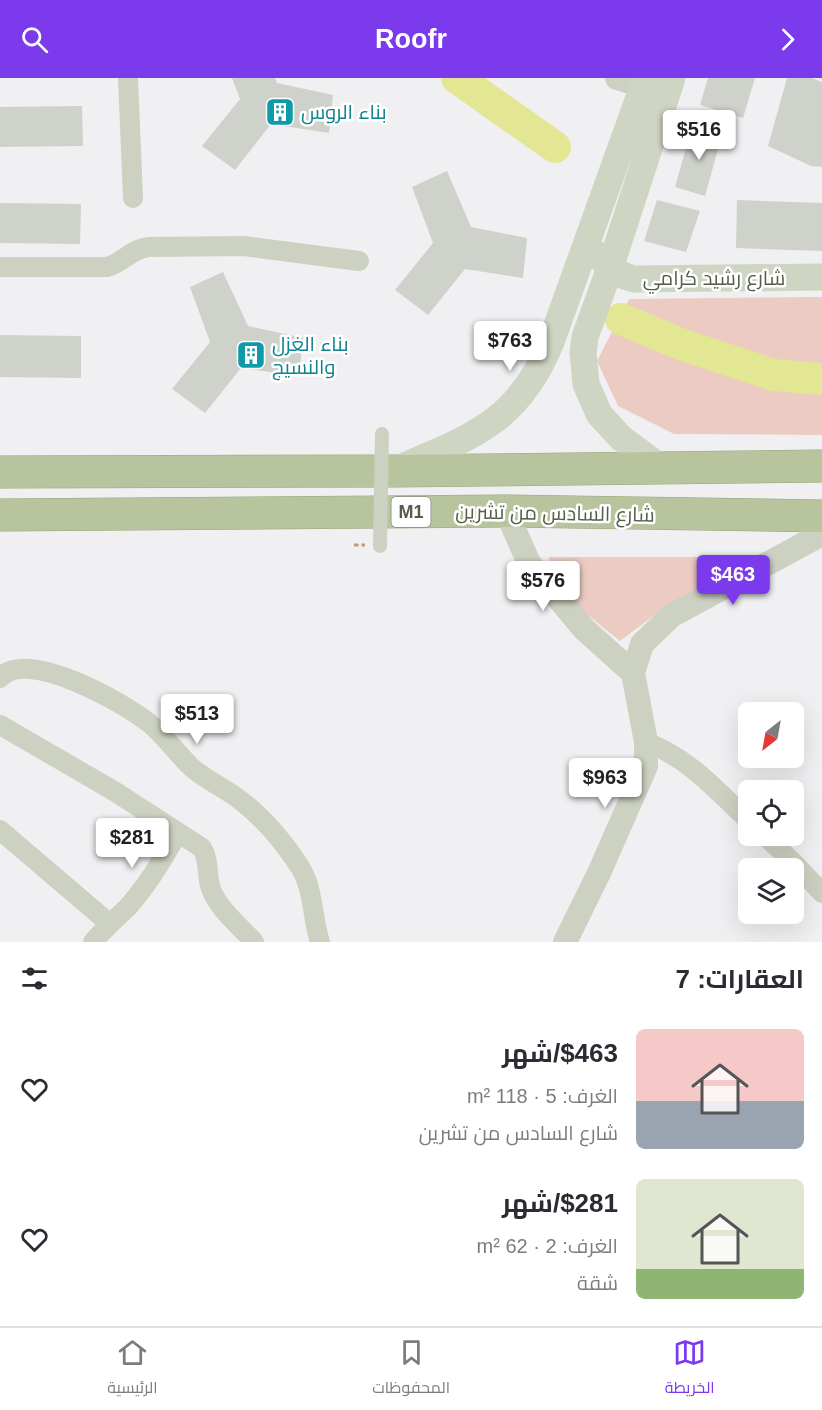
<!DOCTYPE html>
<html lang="ar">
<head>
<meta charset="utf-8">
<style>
  body { margin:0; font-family:Arial,Cairo,sans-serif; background:#f7f7f7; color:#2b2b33; direction:rtl; height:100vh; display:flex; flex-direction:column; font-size:22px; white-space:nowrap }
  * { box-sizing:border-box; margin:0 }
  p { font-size:20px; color:#7c7c81 }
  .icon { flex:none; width:33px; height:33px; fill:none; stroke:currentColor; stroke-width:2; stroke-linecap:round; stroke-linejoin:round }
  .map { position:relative; height:864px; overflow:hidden; direction:ltr }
  .details { display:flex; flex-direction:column; background:#fff; flex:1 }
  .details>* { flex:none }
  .needle { width:39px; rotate:211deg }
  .fabs { position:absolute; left:738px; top:624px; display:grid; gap:12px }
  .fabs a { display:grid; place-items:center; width:66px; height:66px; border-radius:9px; background:#fff; box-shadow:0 6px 24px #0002; font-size:30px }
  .price { position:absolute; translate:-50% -51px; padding:0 14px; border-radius:6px; background:#fff; color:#222; font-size:20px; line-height:39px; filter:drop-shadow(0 2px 3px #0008) }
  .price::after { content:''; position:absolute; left:50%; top:36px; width:18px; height:14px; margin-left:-9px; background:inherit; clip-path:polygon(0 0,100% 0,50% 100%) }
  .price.active { background:#7c3aed; color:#fff }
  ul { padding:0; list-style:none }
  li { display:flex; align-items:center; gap:18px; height:150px; padding:0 18px }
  li span { display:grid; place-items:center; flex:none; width:168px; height:120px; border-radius:9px; color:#555 }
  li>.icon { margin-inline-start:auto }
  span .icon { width:72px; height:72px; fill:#fffc; stroke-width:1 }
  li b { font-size:26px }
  h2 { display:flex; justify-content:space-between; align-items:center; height:72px; padding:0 18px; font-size:26px }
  header { display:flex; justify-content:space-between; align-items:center; height:78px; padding:0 18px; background:#7c3aed; color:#fff; font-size:27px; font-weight:800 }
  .menu { display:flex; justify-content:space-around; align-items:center; height:84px; border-top:2px solid #e1e1e2; background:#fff; font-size:16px; color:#7c7c81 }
  .menu a { display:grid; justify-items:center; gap:3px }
  .menu .active { color:#7c3aed }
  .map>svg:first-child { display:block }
  .green { fill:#eccbc2 }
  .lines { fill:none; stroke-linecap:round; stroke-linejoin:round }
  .river { stroke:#e3e692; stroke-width:32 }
  .building { fill:#ced2ca }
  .trunk-casing { stroke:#95a776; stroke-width:33 }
  .path { stroke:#c8967c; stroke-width:3; stroke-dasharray:4.5 3; stroke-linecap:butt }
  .minor { stroke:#ccd1c1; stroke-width:20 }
  .tertiary { stroke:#ccd1c1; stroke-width:24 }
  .secondary { stroke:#ced5c2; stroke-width:27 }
  .trunk { stroke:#b7c49e; stroke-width:32 }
  .pedestrian-bridge { stroke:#ccd1c1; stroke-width:14 }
  .labels { text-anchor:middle; stroke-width:5; stroke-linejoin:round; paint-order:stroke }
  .shield { fill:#fff; stroke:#898d80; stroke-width:1.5 }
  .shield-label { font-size:18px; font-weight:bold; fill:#565c49 }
  .culture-label { font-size:20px; fill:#0d838f; stroke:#fff; text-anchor:start }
  .street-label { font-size:20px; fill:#565c49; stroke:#fff }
</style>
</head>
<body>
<header><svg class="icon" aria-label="forward" viewBox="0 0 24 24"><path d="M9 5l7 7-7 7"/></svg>Roofr<svg class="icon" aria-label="search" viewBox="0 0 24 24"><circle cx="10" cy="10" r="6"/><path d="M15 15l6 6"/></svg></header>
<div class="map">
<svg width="822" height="864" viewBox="0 0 822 864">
  <rect width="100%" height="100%" fill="#f0f0f2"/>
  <path class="green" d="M 822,219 L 822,357 L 674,356 L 618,328 L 597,283 L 629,221 Z
    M 549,479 L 750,479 L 664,530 L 620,563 C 596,543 550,512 549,479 Z"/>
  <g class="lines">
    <path class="river" d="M 457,0 L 555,69
      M 621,241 L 683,267 L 774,297 L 822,301"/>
  </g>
  <path class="building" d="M 232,0 L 275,0 L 277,5 L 333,17 L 329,55 L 271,46 L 235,92 L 202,68 L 240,21 Z
    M 708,0 L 755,0 L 743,40 L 700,27 Z
    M 787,0 L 812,0 L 822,4 L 822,89 L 811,88 L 768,68 Z
    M 82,28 L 83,68 L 0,69 L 0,29 Z
    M 692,49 L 722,57 L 705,118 L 675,109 Z
    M 447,93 L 471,149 L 527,160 L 523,200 L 465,191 L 428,237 L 395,212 L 433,165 L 412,109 Z
    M 657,122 L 700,133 L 686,174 L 644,163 Z
    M 737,122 L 822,125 L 822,173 L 736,170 Z
    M 0,125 L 81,126 L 80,166 L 0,165 Z
    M 223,194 L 248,248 L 303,260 L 299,298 L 241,290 L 205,335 L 172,311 L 210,264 L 190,209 Z
    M 0,257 L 81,258 L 81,300 L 0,299 Z"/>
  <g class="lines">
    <g class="trunk-casing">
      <path id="trunk" d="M 0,394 L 393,393 L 822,388
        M 0,437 L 506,433 L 822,438"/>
    </g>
    <path class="path" d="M 354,467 L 365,467"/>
    <path class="minor" d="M 128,0 L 133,120
      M 0,189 L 107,189 C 123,185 132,170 149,169 L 244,168 L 359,183
      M 0,600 C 26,569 124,625 149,645 C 164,657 176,674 190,688 C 204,701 221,708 236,719 C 261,737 283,763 300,789 C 314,811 312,840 320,864
      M 0,647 L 114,713 L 202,770 C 210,783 206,797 211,811 C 219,832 240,848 254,864
      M 646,664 C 689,680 716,712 748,742
      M 0,752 L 109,845
      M 765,758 L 793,784 L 822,815
      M 93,864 C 104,851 115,841 127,830 C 147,808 164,780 178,754"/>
    <path class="tertiary" d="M 617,0 L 643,8
      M 506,433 L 529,485 L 584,551 L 633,595
      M 565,864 L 599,795 L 646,688 L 646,664 L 633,595 L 642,566 L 671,538 L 822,456"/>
    <path class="secondary" d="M 598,177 C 610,190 618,197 634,201 L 822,199
      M 660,389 L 621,360 L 599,336 L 586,306 L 583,275 L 585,259 L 610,190 L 672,0
      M 397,391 C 471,359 518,345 551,264 L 646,0"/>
    <use href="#trunk" class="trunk"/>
    <path class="pedestrian-bridge" d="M 380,468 L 382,356"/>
  </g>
  <defs>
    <g id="building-square" transform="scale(1.5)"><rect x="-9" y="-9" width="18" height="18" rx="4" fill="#0f9aa8" stroke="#fff"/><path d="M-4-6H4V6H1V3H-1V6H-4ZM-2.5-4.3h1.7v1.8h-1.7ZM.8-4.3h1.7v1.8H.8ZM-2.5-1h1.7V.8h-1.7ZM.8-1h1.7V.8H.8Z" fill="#fff"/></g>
  </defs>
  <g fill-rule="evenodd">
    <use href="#building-square" x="280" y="34"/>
    <use href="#building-square" x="251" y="277"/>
  </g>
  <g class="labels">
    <rect class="shield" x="391.5" y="419" width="39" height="30" rx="4.5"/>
    <g class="shield-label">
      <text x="411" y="440">M1</text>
    </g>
    <g class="culture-label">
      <text x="301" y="41">بناء الروس</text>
      <text x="272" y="273">بناء الغزل<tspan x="272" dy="23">والنسيج</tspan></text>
    </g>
    <g class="street-label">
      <text x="714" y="207">شارع رشيد كرامي</text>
      <text transform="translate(555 435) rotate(1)" y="7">شارع السادس من تشرين</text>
    </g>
  </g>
</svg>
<div class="fabs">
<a><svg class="needle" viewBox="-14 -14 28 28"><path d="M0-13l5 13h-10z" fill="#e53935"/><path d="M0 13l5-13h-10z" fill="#7c7c81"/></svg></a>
<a><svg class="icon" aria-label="locate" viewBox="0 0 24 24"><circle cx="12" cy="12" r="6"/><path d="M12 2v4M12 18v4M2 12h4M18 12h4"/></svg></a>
<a><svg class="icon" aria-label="layers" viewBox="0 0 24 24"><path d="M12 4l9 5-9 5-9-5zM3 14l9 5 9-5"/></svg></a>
</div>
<b class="price" style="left:699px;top:83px">$516</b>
<b class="price" style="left:510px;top:294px">$763</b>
<b class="price active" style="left:733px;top:528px">$463</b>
<b class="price" style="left:543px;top:534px">$576</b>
<b class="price" style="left:197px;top:667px">$513</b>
<b class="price" style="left:605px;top:731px">$963</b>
<b class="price" style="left:132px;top:791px">$281</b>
</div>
<section class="details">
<h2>العقارات: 7<svg class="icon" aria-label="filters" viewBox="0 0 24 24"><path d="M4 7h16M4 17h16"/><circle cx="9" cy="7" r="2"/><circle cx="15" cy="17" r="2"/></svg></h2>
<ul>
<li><span style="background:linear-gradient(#f6c9c9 60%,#9aa5b1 0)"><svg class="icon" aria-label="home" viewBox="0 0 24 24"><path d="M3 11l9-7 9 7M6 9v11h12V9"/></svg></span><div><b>$463/شهر</b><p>الغرف: 5 · 118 m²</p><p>شارع السادس من تشرين</p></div><svg class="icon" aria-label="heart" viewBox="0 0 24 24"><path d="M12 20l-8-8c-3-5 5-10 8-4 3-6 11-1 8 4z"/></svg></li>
<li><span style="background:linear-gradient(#dfe7d0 75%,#8fb573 0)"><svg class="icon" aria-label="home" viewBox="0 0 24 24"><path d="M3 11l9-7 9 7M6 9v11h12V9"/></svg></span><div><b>$281/شهر</b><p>الغرف: 2 · 62 m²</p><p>شقة</p></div><svg class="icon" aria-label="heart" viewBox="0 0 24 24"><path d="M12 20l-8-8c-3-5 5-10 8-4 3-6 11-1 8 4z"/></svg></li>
</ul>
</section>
<nav class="menu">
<a class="active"><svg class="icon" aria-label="map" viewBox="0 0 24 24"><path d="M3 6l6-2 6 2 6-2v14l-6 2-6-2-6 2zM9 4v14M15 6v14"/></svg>الخريطة</a>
<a><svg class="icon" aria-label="saved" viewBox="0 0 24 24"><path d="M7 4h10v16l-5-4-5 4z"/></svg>المحفوظات</a>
<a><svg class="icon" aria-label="home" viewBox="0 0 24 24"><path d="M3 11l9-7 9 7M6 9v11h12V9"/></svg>الرئيسية</a>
</nav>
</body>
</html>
